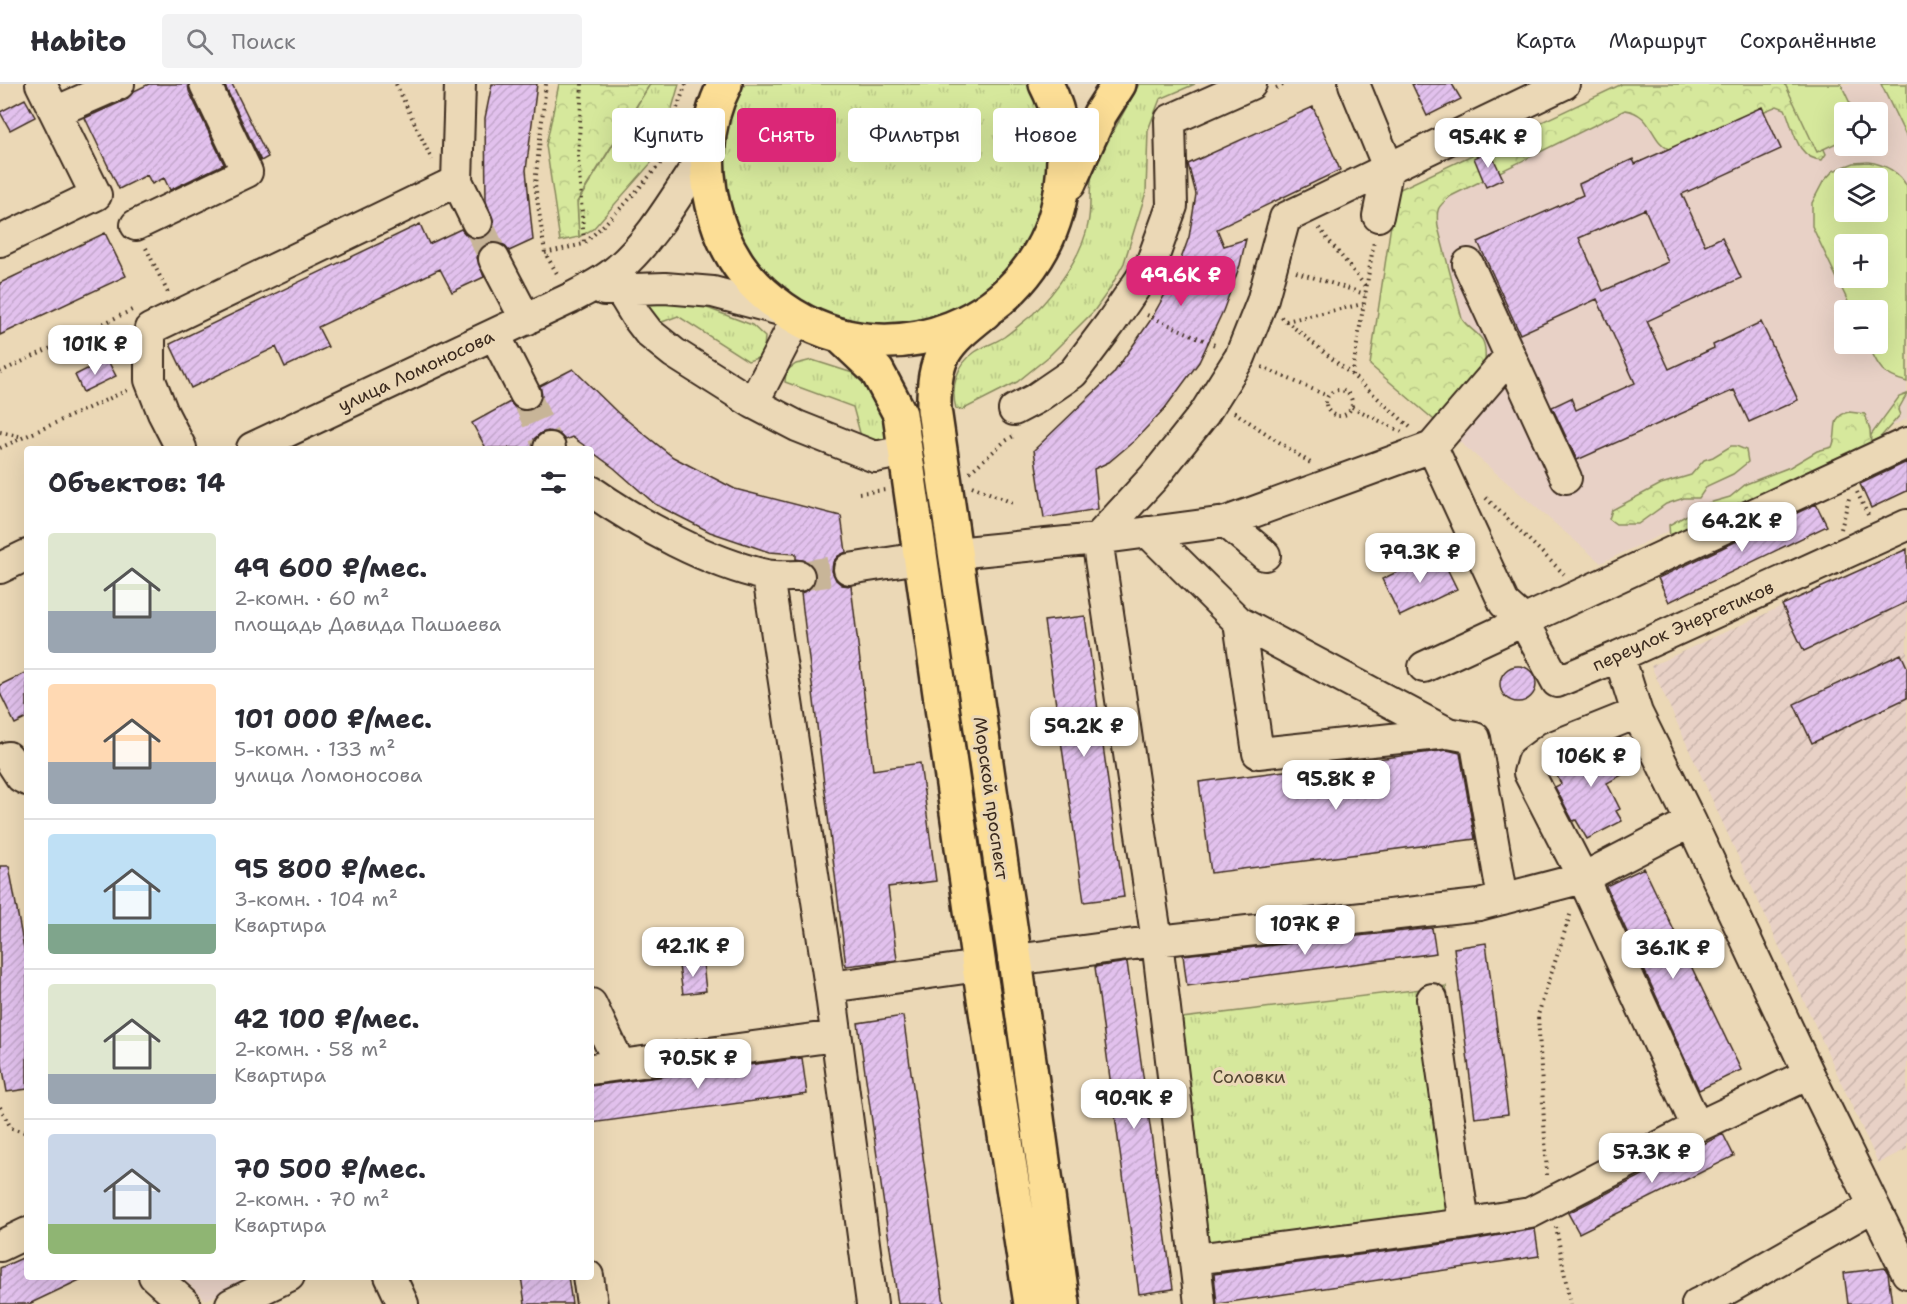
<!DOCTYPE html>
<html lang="ru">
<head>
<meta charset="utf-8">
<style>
  body { margin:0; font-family:"Shantell Sans",sans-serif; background:#f2f2f3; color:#2b2b33; height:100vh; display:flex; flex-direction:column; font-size:22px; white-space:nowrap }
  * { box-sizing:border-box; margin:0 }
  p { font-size:20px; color:#7c7c81 }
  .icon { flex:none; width:33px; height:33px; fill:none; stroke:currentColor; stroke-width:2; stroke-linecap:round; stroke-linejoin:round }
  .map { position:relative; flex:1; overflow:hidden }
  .drawer { position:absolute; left:24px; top:362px; width:570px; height:834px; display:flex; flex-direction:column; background:#fff; border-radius:6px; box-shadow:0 6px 24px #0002 }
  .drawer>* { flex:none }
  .top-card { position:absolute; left:612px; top:24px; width:570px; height:54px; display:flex; gap:12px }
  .controls { position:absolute; left:1834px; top:18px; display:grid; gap:12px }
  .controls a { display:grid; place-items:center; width:54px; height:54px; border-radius:6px; background:#fff; box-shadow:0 6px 24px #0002; font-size:30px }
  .price { position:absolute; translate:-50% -51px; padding:0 14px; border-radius:12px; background:#fff; color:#222; font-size:20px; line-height:39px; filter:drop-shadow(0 2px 3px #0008) }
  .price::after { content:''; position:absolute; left:50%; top:36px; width:18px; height:14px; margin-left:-9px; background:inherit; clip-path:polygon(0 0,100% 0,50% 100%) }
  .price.on { background:#db2777; color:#fff }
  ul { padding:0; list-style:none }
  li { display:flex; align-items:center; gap:18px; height:150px; padding:0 24px }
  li+li { border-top:2px solid #e1e1e2 }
  li span { display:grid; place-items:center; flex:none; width:168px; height:120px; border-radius:6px; color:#555 }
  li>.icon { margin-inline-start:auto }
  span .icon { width:72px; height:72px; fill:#fffc; stroke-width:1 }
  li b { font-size:26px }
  h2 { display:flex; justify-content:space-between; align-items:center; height:72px; padding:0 24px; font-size:26px }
  .chip { padding:0 21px; border-radius:6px; background:#fff; box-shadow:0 6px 24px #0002; font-size:21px; line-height:54px }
  .chip.on { background:#db2777; color:#fff }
  header { display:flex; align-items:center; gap:36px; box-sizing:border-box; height:84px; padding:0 30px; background:#fff; border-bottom:2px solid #e1e1e2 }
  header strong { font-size:28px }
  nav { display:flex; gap:33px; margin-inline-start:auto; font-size:21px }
  .search { width:420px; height:54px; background:#f2f2f3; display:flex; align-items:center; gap:15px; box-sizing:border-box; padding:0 21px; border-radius:6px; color:#7c7c81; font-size:22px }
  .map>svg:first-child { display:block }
  .built { fill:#e8d1c6; fill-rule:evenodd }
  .industrial { fill:url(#industrial-furrows) }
  .grass { fill:url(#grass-tufts); stroke:#88895d; stroke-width:1.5 }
  .forest { fill:url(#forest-crowns); stroke:#88895d; stroke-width:1.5 }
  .pitch { fill:#d6e89c; stroke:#88895d; stroke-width:1.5; fill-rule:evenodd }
  .building { fill:url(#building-hatch); stroke:#3b2a1e; stroke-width:1.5; fill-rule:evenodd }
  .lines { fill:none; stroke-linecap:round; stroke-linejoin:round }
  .minor-tunnel { stroke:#c8b598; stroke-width:30; stroke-dasharray:30 15; stroke-linecap:butt }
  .minor-casing { stroke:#3b2a1e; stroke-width:34 }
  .major-casing { stroke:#3b2a1e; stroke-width:38 }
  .path { stroke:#3b2a1e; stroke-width:4; stroke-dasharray:1.5 4.5; stroke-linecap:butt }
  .minor { stroke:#ebd8b6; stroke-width:30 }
  .major { stroke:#fcde96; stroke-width:33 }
  .labels { text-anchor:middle; stroke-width:6; stroke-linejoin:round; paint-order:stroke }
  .street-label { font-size:18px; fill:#3b2a1e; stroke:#ebd8b6 }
  .park-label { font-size:18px; fill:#524631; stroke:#ebd8b6 }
</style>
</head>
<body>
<header>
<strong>Habito</strong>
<div class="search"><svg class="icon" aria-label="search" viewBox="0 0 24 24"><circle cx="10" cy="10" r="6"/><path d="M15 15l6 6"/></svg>Поиск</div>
<nav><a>Карта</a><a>Маршрут</a><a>Сохранённые</a></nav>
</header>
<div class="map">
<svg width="1907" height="1220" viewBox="0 0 1907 1220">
  <defs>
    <pattern id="industrial-furrows" width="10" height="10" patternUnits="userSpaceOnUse" patternTransform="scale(1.5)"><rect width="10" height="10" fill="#e8d1c6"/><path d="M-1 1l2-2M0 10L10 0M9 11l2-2" fill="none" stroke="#c8b4aa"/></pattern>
    <pattern id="grass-tufts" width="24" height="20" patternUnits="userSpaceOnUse" patternTransform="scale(1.5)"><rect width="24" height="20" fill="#d6e89c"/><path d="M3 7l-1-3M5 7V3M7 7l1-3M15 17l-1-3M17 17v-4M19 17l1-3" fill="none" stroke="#b9c786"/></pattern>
    <pattern id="forest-crowns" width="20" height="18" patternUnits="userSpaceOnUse" patternTransform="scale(1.5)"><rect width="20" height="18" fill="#d6e89c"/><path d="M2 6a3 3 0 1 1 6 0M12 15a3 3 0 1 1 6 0" fill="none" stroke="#b9c786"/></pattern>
    <pattern id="building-hatch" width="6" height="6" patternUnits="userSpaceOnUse" patternTransform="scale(1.5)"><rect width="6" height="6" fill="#e2c1ed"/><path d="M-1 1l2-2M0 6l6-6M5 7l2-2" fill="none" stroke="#c3a6cb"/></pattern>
  </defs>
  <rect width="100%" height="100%" fill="#ebd8b6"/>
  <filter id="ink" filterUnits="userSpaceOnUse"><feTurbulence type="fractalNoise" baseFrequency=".0167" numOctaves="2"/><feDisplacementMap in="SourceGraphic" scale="12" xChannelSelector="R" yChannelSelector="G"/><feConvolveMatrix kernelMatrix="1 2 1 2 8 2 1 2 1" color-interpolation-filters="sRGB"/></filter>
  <g filter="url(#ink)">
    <path class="built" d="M 1622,0 L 1881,0 L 1907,54 L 1907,335 L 1601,479 L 1370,281 L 1396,107 ZM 1845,28 L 1878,28 L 1878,62 L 1845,62 ZM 1845,94 L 1878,94 L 1878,128 L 1845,128 ZM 1845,160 L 1878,160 L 1878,194 L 1845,194 ZM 1845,226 L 1878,226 L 1878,260 L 1845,260 Z
      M 181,1193 L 258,1193 L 206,1216 Z"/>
    <path class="industrial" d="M 1907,465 L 1907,1065 L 1878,1079 L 1651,582 Z"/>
    <path class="grass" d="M 650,0 L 679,0 L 659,70 L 593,145 L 579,153 L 577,119 Z
      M 745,0 L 1032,0 C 1041,21 1050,46 1052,70 C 1052,78 1043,133 1039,141 C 1036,149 1004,195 997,201 C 989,209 966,224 956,228 C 863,266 753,220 730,118 C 720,78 724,37 745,0 Z
      M 1139,0 L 1195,0 L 1160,15 L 1148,46 L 1146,108 L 1124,179 L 1109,206 L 1094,227 L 1048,273 L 1017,298 L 962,326 L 956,325 C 950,303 957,280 975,268 C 984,262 995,259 1004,253 C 1014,246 1024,237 1033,230 C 1055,209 1083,170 1088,140 C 1092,122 1088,104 1093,85 Z
      M 1881,0 L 1907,0 L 1907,54 Z
      M 658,218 L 694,219 L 752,241 L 765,253 L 764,264 L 761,273 L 748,277 L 678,232 L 654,241 L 646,221 Z
      M 812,276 L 862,292 L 879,304 L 892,357 L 863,360 L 853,323 L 785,298 L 786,287 L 796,280 Z
      M 1907,310 L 1898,326 L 1900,331 L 1869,366 L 1871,351 L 1899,313 Z
      M 1446,902 L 1473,1129 L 1209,1161 L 1182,934 Z"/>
    <path class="forest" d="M 559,0 L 650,0 L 577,118 L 579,153 L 560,157 L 546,61 Z
      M 1622,0 L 1795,0 L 1826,70 L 1822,76 C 1796,75 1794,45 1785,25 L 1777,22 L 1670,66 C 1650,57 1653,30 1625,26 L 1451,112 C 1437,123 1436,125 1438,143 L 1462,235 C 1467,243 1474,246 1480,253 C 1487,260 1485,273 1485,283 L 1440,341 L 1370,281 L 1396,107 Z
      M 1849,328 L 1865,330 L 1870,346 L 1871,361 L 1670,454 L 1669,441 L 1709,419 L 1730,413 L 1746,400 L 1790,383 L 1817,367 L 1832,363 C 1839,348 1829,332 1849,328 Z
      M 1731,362 L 1736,362 L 1746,366 L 1748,378 L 1733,390 L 1707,402 L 1699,414 L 1684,414 L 1666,420 L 1638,440 L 1616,440 L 1609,435 L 1612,426 L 1661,400 L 1691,391 L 1704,376 L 1713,373 Z"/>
    <path class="pitch" d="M 1785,0 L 1841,0 L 1854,28 L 1845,28 L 1845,55 L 1817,68 Z
      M 1868,78 C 1884,80 1900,88 1907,103 L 1907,298 C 1881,291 1878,282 1868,260 L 1878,260 L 1878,226 L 1852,226 L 1812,142 L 1812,119 L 1823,98 L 1833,87 L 1854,79 ZM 1845,94 L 1878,94 L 1878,128 L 1845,128 ZM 1845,160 L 1878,160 L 1878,194 L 1845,194 Z"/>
    <path class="building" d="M 149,0 L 188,0 L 189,7 L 224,80 L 170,106 L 164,94 L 152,100 L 147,91 L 119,105 L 85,34 L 126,16 L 134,7 Z
      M 224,0 L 232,0 L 268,73 L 261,77 Z
      M 492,0 L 537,0 L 526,86 L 533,156 L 509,167 L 504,161 L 495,158 L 486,160 L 479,166 L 477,174 L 484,193 L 452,208 L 440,185 L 318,243 L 328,263 L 285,283 L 276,263 L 191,304 L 170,260 L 420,140 L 429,160 L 461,145 L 467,152 L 475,155 L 484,154 L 491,148 L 494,139 L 486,117 L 485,34 Z
      M 1412,0 L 1452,0 L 1461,15 L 1427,32 Z
      M 25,15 L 35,33 L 10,46 L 0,28 Z
      M 1313,23 L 1340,86 L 1217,145 L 1224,162 L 1246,155 L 1240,181 L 1223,227 L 1199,278 L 1165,324 L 1134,357 L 1109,378 L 1094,385 L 1098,425 L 1044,434 L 1034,366 L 1113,290 L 1150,237 L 1174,194 L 1189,153 L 1196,110 L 1188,80 Z
      M 1762,23 L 1781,65 L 1682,110 L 1705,161 L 1722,153 L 1741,194 L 1647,237 L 1669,285 L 1714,264 L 1713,261 L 1761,238 L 1798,316 L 1749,338 L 1734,306 L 1577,376 L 1552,323 L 1571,314 L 1576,326 L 1635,299 L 1597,215 L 1520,250 L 1478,158 L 1583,111 L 1579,100 L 1633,75 L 1635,80 ZM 1645,125 L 1668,178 L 1603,207 L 1579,154 Z
      M 1490,67 L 1503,95 L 1486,103 L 1474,74 Z
      M 105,149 L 126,192 L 0,251 L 0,199 Z
      M 107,275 L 116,292 L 83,308 L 75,291 Z
      M 573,285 L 618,329 L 673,373 L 735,405 L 841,432 L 846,468 L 838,472 L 833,478 L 832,487 L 836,496 L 842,501 L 851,502 L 873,686 L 920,679 L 936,797 L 888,803 L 897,876 L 846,882 L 801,509 L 808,506 L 814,500 L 816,492 L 814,484 L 807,477 L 796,475 L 796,470 L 769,468 L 710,448 L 655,420 L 614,384 L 591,367 L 591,364 L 588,364 L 572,353 L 565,356 L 558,349 L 548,347 L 541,349 L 534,355 L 532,364 L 486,364 L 472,339 L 510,318 L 516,325 L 524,327 L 533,325 L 540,319 L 542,311 L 540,302 Z
      M 1907,378 L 1907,407 L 1871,424 L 1860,400 Z
      M 1816,420 L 1827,442 L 1669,518 L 1658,494 Z
      M 1907,465 L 1907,518 L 1804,567 L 1782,521 Z
      M 1439,468 L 1457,505 L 1400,532 L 1382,495 Z
      M 1085,532 L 1124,813 L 1084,818 L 1044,537 Z
      M 1901,570 L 1907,583 L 1907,614 L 1812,659 L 1794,620 Z
      M1500 600a18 18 0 1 1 36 0a18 18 0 1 1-36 0Z
      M 27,588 L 27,634 L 15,640 L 0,609 L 0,601 Z
      M 1613,657 L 1629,687 L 1607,699 L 1620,725 L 1616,727 L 1622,737 L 1587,755 L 1576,736 L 1573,737 L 1555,703 L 1561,700 L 1553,684 L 1561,678 Z
      M 1447,666 L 1460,669 L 1475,755 L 1211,789 L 1199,698 Z
      M 0,782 L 9,782 L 27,881 L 27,1005 L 7,1008 L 0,969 Z
      M 1644,784 L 1741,986 L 1699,1006 L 1606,802 Z
      M 1432,844 L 1436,869 L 1187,902 L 1183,871 Z
      M 1486,859 L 1508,1030 L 1475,1034 L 1454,864 Z
      M 1127,878 L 1173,1205 L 1139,1210 L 1095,883 Z
      M 703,879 L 706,907 L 683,910 L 679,882 Z
      M 903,932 L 944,1220 L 898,1220 L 858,939 Z
      M 802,974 L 807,1010 L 591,1039 L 591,1002 Z
      M 1723,1050 L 1734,1072 L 1579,1149 L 1568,1129 Z
      M 1535,1145 L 1539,1172 L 1217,1220 L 1214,1190 L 1466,1157 Z
      M 27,1172 L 27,1192 L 88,1192 L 29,1220 L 0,1220 L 0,1184 Z
      M 1885,1184 L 1888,1189 L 1892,1220 L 1848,1220 L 1844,1189 Z
      M 521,1192 L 568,1192 L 572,1220 L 525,1220 Z"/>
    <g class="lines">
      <path class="minor-tunnel" d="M 477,138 L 494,175
        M 525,310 L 549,364
        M 799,492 L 849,485"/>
      <g class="minor-casing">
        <path id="minor" d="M 460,0 L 457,97 L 477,138
          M 1354,0 L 1388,83 L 1378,132
          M 55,28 L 119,0
          M 136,141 L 247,88 L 205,0
          M 0,157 L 96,111 L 41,0
          M 494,175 L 526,236
          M 1468,180 L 1566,394
          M 619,204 L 636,232 L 649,249 L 674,269 L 753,319 L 797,342 L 875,373 L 905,367
          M 604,206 L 665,204 L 713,208 L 784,227
          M 495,251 L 525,310
          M 753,319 L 797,234
          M 1014,326 L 1035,315 L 1073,289 L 1110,240 L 1151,180 L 1172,122 L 1170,36 L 1251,0
          M 1432,363 L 1509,273
          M 181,364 L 163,329 L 150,296 L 150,245 L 457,97
          M 252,364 L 571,214 C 586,206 605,197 618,185 C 655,153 679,106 707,67
          M 549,364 L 550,364
          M 591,407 C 640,441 709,479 766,491 C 777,493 788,492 799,492
          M 1226,438 L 1265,471
          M 1148,448 L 1239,538 L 1258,669 L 1448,649 L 1475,654 L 1503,815
          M 955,469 L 1097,455 L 1226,438 L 1432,363 L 1504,519 L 1523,536 L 1557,598 L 1619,572 L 1907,441
          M 0,484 L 27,471
          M 849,485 L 920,474
          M 768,492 L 830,903 L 872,1220
          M 1239,538 L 1448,649
          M 1619,572 L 1637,629 L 1691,738 L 1809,990 L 1874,1122 L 1722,1208 L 1697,1220
          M 1424,583 L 1907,359
          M 8,673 L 21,693 L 27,696
          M 1015,876 L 1157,857 L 1479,821 L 1583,794 L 1691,738
          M 830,903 L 979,882
          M 591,920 L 620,981 L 591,985
          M 620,981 L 836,952
          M 1697,1043 L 1809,990
          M 1874,1122 L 1907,1189
          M 1464,1140 L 1530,1129 L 1697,1043 L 1583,794 L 1529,689 L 1532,678 L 1552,663 L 1637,629
          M 0,1162 L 27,1149
          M 1195,1175 L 1464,1140 L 1432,915
          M 154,1192 L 185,1220
          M 390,1192 L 403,1220
          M 588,1192 L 592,1220
          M 231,1220 L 289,1192
          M 1200,1220 L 1157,857 L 1097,455 L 1154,393 L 1204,330 L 1240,273 L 1262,218 L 1285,134 L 1564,0"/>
      </g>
      <g class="major-casing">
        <path id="major" d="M 725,0 C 703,42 703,91 717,136 C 727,169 746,196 773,217 C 881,305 1045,240 1062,101 C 1067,67 1062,31 1046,0
          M 1069,99 L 1100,30 L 1119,0
          M 985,228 C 945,260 933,271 934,325 L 1015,876 L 1063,1220
          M 840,252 L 877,287 L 900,330 L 979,882 L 1031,1220"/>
      </g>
      <path class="path" d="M 396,0 L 432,76
        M 546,0 L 535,100 L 545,169 L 559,193
        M 582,0 L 578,73 L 584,159
        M 1276,4 L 1285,0
        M 1319,144 L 1366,203
        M 146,164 L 168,209
        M 545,169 L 584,160 L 626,119 L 666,73 L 673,35 L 686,0
        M 1296,188 L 1365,210
        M 1147,231 L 1217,262
        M 1281,233 L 1352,291 L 1410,343
        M 1286,237 L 1363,220
        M 1262,283 L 1328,312
        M 0,288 L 132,226
        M 1352,291 L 1374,157
        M1326 319a13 13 0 1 1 26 0a13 13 0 1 1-26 0Z
        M 1352,323 L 1402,348
        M 1234,328 L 1312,380
        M 0,348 L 23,353
        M 0,364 L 128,306
        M 970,388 L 1004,358 L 1015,351
        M 972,402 L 1013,419
        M 1857,408 L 1868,431
        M 859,409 L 886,406
        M 1486,414 L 1564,490
        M 1841,445 L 1849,414
        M 0,1023 L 11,1044 L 27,1049
        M 1547,1091 L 1538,931 L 1571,828
        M 1556,1143 L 1570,1220"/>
      <use href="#minor" class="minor"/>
      <use href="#major" class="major"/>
    </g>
  </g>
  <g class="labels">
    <g class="street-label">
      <text transform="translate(416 287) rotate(-25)" y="6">улица Ломоносова</text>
      <text transform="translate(1683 542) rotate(-24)" y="6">переулок Энергетиков</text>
      <text transform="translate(991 714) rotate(82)" y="6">Морской проспект</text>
    </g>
    <g class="park-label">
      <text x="1249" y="999">Соловки</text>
    </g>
  </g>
</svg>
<div class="controls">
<a><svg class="icon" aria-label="locate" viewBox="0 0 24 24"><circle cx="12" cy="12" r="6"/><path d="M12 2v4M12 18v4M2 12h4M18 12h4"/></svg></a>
<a><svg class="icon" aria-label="layers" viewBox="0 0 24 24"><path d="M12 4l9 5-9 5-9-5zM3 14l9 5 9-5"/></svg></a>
<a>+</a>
<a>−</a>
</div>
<b class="price" style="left:1488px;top:85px">95.4K ₽</b>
<b class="price on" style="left:1181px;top:223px">49.6K ₽</b>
<b class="price" style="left:95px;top:292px">101K ₽</b>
<b class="price" style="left:1742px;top:469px">64.2K ₽</b>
<b class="price" style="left:1420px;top:500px">79.3K ₽</b>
<b class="price" style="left:1084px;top:674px">59.2K ₽</b>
<b class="price" style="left:1591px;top:704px">106K ₽</b>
<b class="price" style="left:1336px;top:727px">95.8K ₽</b>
<b class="price" style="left:1305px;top:872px">107K ₽</b>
<b class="price" style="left:693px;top:894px">42.1K ₽</b>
<b class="price" style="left:1673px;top:896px">36.1K ₽</b>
<b class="price" style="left:698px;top:1006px">70.5K ₽</b>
<b class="price" style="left:1134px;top:1046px">90.9K ₽</b>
<b class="price" style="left:1652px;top:1100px">57.3K ₽</b>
<div class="top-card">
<a class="chip">Купить</a>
<a class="chip on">Снять</a>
<a class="chip">Фильтры</a>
<a class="chip">Новое</a>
</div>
<section class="drawer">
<h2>Объектов: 14<svg class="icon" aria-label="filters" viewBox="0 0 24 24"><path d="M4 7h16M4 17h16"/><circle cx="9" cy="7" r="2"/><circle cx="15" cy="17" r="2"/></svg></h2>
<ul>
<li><span style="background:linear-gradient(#dfe7d0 65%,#9aa5b1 0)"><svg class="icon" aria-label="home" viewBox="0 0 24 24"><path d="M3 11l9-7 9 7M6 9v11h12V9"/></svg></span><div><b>49 600 ₽/мес.</b><p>2-комн. · 60 m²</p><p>площадь Давида Пашаева</p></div></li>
<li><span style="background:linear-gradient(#ffd9b3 65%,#9aa5b1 0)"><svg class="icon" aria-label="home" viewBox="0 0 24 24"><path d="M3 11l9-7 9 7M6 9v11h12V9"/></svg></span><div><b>101 000 ₽/мес.</b><p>5-комн. · 133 m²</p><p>улица Ломоносова</p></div></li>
<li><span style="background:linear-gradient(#bfe0f5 75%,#7fa58c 0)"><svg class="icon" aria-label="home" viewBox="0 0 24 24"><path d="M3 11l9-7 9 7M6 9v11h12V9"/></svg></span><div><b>95 800 ₽/мес.</b><p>3-комн. · 104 m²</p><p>Квартира</p></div></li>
<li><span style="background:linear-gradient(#dfe7d0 75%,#9aa5b1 0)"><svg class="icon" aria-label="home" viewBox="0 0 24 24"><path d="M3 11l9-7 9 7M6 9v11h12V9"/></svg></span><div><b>42 100 ₽/мес.</b><p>2-комн. · 58 m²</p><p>Квартира</p></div></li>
<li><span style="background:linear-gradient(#c9d6e8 75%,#8fb573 0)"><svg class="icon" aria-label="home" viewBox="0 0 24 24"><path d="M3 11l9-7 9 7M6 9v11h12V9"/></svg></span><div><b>70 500 ₽/мес.</b><p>2-комн. · 70 m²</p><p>Квартира</p></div></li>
</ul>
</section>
</div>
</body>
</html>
